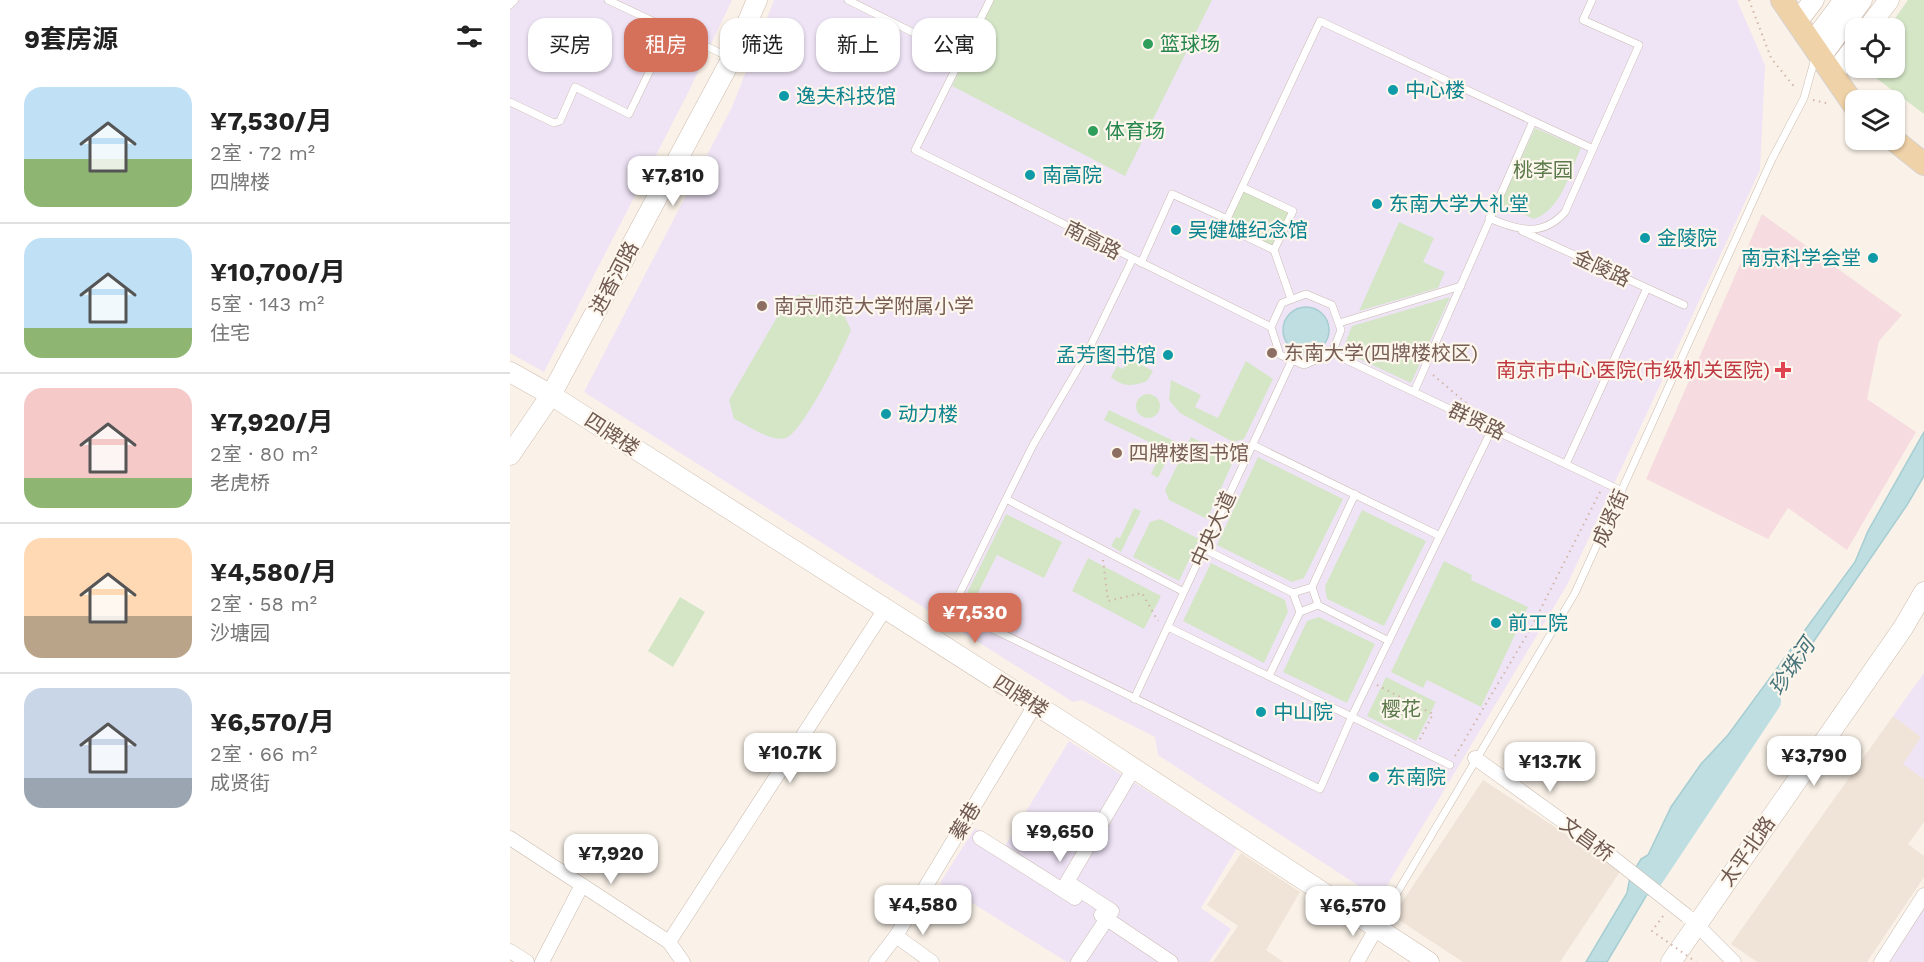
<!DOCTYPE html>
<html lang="zh">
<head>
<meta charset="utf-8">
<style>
  body { margin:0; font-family:"Work Sans","Noto Sans SC",sans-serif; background:#f6f6f6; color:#222; height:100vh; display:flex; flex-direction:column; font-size:22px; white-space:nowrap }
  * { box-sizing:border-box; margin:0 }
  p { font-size:20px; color:#767676 }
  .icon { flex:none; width:33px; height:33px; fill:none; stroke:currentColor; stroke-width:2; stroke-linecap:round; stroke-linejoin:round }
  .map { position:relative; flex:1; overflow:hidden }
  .details { display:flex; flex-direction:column; background:#fff; width:510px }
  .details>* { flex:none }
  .banner { position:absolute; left:18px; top:18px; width:570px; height:54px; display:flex; gap:12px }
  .buttons { position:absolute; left:1335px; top:18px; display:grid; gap:12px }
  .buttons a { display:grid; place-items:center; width:60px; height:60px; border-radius:12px; background:#fff; box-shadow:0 2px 4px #0004; font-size:30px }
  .price { position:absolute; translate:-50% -51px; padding:0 14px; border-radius:12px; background:#fff; color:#222; font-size:20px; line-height:39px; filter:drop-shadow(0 2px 3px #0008) }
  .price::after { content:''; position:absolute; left:50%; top:36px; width:18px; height:14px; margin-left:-9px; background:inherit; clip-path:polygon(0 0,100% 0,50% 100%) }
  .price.on { background:#d5705b; color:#fff }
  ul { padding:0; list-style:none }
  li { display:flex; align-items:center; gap:18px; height:150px; padding:0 24px }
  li+li { border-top:2px solid #e0e0e0 }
  li span { display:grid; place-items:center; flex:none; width:168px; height:120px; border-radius:18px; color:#555 }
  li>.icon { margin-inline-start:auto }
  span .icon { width:72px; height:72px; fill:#fffc; stroke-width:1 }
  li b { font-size:26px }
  h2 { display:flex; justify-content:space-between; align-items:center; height:72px; padding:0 24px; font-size:26px }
  .pill { padding:0 21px; border-radius:18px; background:#fff; box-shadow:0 2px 4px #0004; font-size:21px; line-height:54px }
  .pill.on { background:#d5705b; color:#fff }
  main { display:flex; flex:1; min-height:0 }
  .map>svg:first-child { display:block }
  .residential { fill:#f0e3d7 }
  .education { fill:#efe4f6 }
  .medical { fill:#f6dce0 }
  .green { fill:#d5e6c7 }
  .water { fill:#bedee1; stroke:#a6cdd2; stroke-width:1.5 }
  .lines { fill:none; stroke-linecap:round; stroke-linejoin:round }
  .river { stroke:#bedee1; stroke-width:24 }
  .lane-casing { stroke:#cabaaf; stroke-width:8 }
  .street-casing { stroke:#cabaaf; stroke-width:15 }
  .secondary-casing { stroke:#cdbaad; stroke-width:21 }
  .primary-casing { stroke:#d7d1ce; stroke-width:24 }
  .path { stroke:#d1b4a6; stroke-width:2; stroke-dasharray:1.5 4.5; stroke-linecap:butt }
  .lane { stroke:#fff; stroke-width:7 }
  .street { stroke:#fff; stroke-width:14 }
  .secondary { stroke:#fff; stroke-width:20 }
  .primary { stroke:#f0d2a8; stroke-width:22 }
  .street-bridge-casing { stroke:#cabaaf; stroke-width:15; stroke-linecap:butt }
  .path-bridge { stroke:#d1b4a6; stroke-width:2; stroke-dasharray:1.5 4.5; stroke-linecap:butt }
  .street-bridge { stroke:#fff; stroke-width:14 }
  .leisure-dot { fill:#2e9e5b; stroke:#fdf6ed; stroke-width:2 }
  .culture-dot { fill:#0f9aa8; stroke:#fdf6ed; stroke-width:2 }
  .education-dot { fill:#8d6e63; stroke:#fdf6ed; stroke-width:2 }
  .health-dot { fill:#e0444e; stroke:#fdf6ed; stroke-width:2 }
  .labels { text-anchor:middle; stroke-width:4.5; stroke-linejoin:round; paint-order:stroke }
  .leisure-label { font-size:20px; fill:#27864d; stroke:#fdf6ed; text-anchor:start }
  .culture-label { font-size:20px; fill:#0d838f; stroke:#fdf6ed; text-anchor:start }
  .park-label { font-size:20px; fill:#5b7a4b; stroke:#fdf6ed }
  .street-label { font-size:20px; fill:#70594f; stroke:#fdf6ed }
  .education-label { font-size:20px; fill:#785e54; stroke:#fdf6ed; text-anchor:start }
  .health-label { font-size:20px; fill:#be3a42; stroke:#fdf6ed; text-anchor:end }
  .water-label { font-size:21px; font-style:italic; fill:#47747b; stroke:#fdf6ed }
</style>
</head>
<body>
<main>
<section class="details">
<h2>9套房源<svg class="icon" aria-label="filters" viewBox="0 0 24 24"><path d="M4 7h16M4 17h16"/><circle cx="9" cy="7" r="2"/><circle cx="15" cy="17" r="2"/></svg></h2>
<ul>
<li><span style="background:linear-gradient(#bfe0f5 60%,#8fb573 0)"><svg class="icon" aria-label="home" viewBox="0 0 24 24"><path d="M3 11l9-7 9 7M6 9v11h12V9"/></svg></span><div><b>¥7,530/月</b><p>2室 · 72 m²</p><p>四牌楼</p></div></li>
<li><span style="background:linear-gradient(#bfe0f5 75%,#8fb573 0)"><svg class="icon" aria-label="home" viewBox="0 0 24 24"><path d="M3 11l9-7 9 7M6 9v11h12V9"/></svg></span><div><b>¥10,700/月</b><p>5室 · 143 m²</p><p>住宅</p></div></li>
<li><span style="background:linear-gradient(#f6c9c9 75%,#8fb573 0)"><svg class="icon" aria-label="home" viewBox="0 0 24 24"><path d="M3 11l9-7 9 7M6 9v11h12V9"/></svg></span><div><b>¥7,920/月</b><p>2室 · 80 m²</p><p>老虎桥</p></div></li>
<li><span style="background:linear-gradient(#ffd9b3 65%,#b9a48a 0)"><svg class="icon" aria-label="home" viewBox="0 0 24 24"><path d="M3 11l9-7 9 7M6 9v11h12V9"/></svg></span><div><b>¥4,580/月</b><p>2室 · 58 m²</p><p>沙塘园</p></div></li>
<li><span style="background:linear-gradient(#c9d6e8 75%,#9aa5b1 0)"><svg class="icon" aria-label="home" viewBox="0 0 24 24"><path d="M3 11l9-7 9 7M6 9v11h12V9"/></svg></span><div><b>¥6,570/月</b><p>2室 · 66 m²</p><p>成贤街</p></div></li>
</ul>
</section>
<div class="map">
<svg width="1414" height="962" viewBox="0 0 1414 962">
  <rect width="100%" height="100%" fill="#faf2e8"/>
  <path class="residential" d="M 1383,716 L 1412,737 L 1394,764 L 1414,779 L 1414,822 L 1398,844 L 1414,856 L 1414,877 L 1357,962 L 1247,962 L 1221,944 Z
    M 973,780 L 1111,870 L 1050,962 L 953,962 L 883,916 Z
    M 731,853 L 790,892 L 756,950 L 773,962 L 703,962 L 728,926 L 697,905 Z"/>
  <path class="education" d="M 0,0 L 222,0 L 178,93 L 34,372 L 0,353 Z
    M 264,0 L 1227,0 L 1255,65 L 1250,170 L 1057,585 L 869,899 L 648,755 L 645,737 L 572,700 L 563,702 L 74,392 L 222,107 Z
    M 1414,673 L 1414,779 L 1393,764 L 1411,737 L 1383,716 Z
    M 559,741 L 727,848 L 691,908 L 721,929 L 699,962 L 557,962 L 430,883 L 465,828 L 495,846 Z
    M 1414,906 L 1414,962 L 1378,962 Z"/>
  <path class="medical" d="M 1252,214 L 1392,315 L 1369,341 L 1357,399 L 1406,432 L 1337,550 L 1278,508 L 1258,539 L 1136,479 Z"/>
  <path class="green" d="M 484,0 L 702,0 L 615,176 L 442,86 Z
    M 1398,0 L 1414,0 L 1414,114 L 1366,78 L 1361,68 L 1384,68 L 1384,28 L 1378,28 Z
    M 1025,128 L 1071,148 C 1060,172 1051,210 1024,219 L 990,204 Z
    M 732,187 L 783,211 L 764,250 L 714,226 Z
    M 889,222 L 924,238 L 913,262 L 935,272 L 928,288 L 849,311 Z
    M 289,295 L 310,295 L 329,304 L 341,330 C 334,349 293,432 276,438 C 261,443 238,425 224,419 L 219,400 L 277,300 Z
    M 940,297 L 901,383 L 832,351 L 842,326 Z
    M 619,358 L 643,371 L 637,381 C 622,387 613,387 601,377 L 607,366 L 613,369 Z
    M 736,361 L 763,379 L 734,439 L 723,442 L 670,413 L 659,400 L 661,380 L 691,395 L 685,407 L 708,418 Z
    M626 406a12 12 0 1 1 24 0a12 12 0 1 1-24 0Z
    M 599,410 L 666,442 L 648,478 L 641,474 L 653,449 L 594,420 Z
    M 681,437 L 718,455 L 722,464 L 697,519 L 659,500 L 655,490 Z
    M 748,457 L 833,499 L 794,578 L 782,582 L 707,545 Z
    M 624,508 L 631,511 L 611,552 L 601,546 L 606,537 L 610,538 Z
    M 852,510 L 916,541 L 874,626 L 817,599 L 815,586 Z
    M 496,514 L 552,542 L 534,578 L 487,555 L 462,605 L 453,601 Z
    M 650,519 L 689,539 L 669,581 L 623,557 L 640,522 Z
    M 578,558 L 651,596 L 634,629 L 562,591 Z
    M 934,561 L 962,575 L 961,580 L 1018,607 L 971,707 L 917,680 L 913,688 L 881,672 Z
    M 701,563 L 775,600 L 778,612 L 754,663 L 673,621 Z
    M 170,597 L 195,612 L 163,667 L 138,651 Z
    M 809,617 L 865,644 L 837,703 L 773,672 L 797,621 Z
    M 876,677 L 926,702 L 906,741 L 857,716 Z"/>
  <path class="water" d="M773 330a23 23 0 1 1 46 0a23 23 0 1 1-46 0Z
    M 1414,432 L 1414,476 L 1397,505 L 1280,676 L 1207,770 L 1168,830 L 1135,898 L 1097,962 L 1076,962 L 1117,893 L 1120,877 L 1131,859 L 1138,855 L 1161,807 L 1191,764 L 1218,735 L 1345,562 L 1358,531 Z"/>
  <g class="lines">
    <path class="river" d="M 1137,884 L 1259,701"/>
    <g class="lane-casing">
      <path id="lane" d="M 98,0 L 219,57
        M 338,0 L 452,57
        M 480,0 L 405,150 L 761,327
        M 0,5 L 5,0
        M 0,102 L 44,123 L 50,121 L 65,87 L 119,114 L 160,29
        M 732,187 L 783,211 L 764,250 L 714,226 L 717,219 L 810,21 L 1023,121
        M 979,218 C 1007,230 1032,238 1055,212 L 1129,45 L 1073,20 L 1082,0
        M 1012,231 L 1174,305
        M 764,250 L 781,299
        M 622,260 L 577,353 L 523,445 L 496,499 L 674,592
        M 631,263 L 662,194 L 717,219
        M 796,294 L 822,305 L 831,330 L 822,353 L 794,365 L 770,355 L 761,327 L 772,303 Z
        M 829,323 L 951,286
        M 822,353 L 1112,491
        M 904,392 L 1023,121 L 1081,148
        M 743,445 L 930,536
        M 1056,464 L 1137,288
        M 845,494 L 802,587 L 808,605 L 879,641
        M 496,499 L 442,609 L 810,789 L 842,716 L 982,429
        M 694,549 L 783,593 L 790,612
        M 783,593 L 802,587
        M 658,627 L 940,765
        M 759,676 L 790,612 L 808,605
        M 624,699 L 782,360
        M 868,925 L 1065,593 L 1262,159 L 1294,98 L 1305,58"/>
    </g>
    <g class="street-casing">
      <path id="street" d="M 965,758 L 1097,853
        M 0,838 L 159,942 L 173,962
        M 470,838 L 565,898
        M 591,915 L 661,962
        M 1181,919 L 1224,962
        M 386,936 L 422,962
        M 159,942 L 375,609
        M 0,951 L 17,962
        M 32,962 L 72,885
        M 366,962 L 386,936 L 525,705
        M 568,962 L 602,911 L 557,882 L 624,768
        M 847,962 L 867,927
        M 1371,962 L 1414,895"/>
    </g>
    <g class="secondary-casing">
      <path id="secondary" d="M 1287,22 L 1304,0
        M 1358,28 L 1379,0
        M 1302,43 L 1334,0
        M 1311,57 L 1352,0
        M 1323,75 L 1346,45
        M 0,372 L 41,395 L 573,735 L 919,962
        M 0,455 L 41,395 L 222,58 L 247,0
        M 1161,962 L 1393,628 L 1414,592"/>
    </g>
    <g class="primary-casing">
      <path id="primary" d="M 1272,0 L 1346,108
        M 1384,140 L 1414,164"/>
    </g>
    <path class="path" d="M 1239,0 L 1261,58 L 1286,89
      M 1303,100 L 1320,104
      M 923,375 L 961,407
      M 593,560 L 598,601 L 632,593 L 648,621
      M 867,685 L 923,714 L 909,741
      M 945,756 L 1021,628 L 1091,490"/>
    <use href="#lane" class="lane"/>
    <use href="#street" class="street"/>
    <use href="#secondary" class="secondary"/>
    <use href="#primary" class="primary"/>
    <g class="street-bridge-casing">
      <path id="street-bridge" d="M 1097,853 L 1177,916"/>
    </g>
    <path class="path-bridge" d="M 1153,916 L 1142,931 L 1186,962"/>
    <use href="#street-bridge" class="street-bridge"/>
  </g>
  <g class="leisure-dot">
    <circle cx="638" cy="44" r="6"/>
    <circle cx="583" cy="131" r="6"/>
  </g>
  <g class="culture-dot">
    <circle cx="883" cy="90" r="6"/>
    <circle cx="274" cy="96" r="6"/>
    <circle cx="520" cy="175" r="6"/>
    <circle cx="867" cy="204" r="6"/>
    <circle cx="666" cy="230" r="6"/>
    <circle cx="1135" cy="238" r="6"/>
    <circle cx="1363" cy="258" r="6"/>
    <circle cx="658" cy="355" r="6"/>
    <circle cx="376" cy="414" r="6"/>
    <circle cx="986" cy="623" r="6"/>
    <circle cx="751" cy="712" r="6"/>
    <circle cx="864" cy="777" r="6"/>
  </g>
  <g class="education-dot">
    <circle cx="252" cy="306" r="6"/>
    <circle cx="762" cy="353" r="6"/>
    <circle cx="607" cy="453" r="6"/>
  </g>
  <path class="health-dot" d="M1270 361h6v6h6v6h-6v6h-6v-6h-6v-6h6z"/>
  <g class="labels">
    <g class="leisure-label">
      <text x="650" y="51">篮球场</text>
      <text x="595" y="138">体育场</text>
    </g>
    <g class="culture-label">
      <text x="895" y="97">中心楼</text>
      <text x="286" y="103">逸夫科技馆</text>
      <text x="532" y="182">南高院</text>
      <text x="879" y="211">东南大学大礼堂</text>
      <text x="678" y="237">吴健雄纪念馆</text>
      <text x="1147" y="245">金陵院</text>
      <text x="1351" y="265" text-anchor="end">南京科学会堂</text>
      <text x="646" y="362" text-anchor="end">孟芳图书馆</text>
      <text x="388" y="421">动力楼</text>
      <text x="998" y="630">前工院</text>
      <text x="763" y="719">中山院</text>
      <text x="876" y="784">东南院</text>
    </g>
    <g class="park-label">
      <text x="1033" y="177">桃李园</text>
      <text x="891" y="716">樱花</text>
    </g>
    <g class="street-label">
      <text transform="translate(583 240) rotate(27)" y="7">南高路</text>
      <text transform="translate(1092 268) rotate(25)" y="7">金陵路</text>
      <text transform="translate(104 278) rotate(-62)" y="7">进香河路</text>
      <text transform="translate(967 421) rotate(25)" y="7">群贤路</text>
      <text transform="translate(102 434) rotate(33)" y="7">四牌楼</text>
      <text transform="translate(1100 518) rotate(-66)" y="7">成贤街</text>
      <text transform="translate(703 529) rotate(-65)" y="7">中央大道</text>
      <text transform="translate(511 696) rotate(32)" y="7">四牌楼</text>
      <text transform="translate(455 821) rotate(-59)" y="7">蓁巷</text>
      <text transform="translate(1077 839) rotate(36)" y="7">文昌桥</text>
      <text transform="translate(1237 851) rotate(-55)" y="7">太平北路</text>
    </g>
    <g class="education-label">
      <text x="264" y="313">南京师范大学附属小学</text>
      <text x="774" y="360">东南大学(四牌楼校区)</text>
      <text x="619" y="460">四牌楼图书馆</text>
    </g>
    <g class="health-label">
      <text x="1260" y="377">南京市中心医院(市级机关医院)</text>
    </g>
    <g class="water-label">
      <text transform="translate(1282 667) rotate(-56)" y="7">珍珠河</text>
    </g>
  </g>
</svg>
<div class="buttons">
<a><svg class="icon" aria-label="locate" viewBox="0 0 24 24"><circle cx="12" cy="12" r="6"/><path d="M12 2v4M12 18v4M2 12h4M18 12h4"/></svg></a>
<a><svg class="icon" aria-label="layers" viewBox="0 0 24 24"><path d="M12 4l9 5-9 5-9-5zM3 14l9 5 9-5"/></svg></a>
</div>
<b class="price" style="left:163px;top:207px">¥7,810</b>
<b class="price on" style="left:465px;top:644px">¥7,530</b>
<b class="price" style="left:280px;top:784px">¥10.7K</b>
<b class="price" style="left:1304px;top:787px">¥3,790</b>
<b class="price" style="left:1040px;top:793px">¥13.7K</b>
<b class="price" style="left:550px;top:863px">¥9,650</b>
<b class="price" style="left:101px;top:885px">¥7,920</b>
<b class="price" style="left:413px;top:936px">¥4,580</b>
<b class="price" style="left:843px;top:937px">¥6,570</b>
<div class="banner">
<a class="pill">买房</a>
<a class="pill on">租房</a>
<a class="pill">筛选</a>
<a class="pill">新上</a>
<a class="pill">公寓</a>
</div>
</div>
</main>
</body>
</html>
